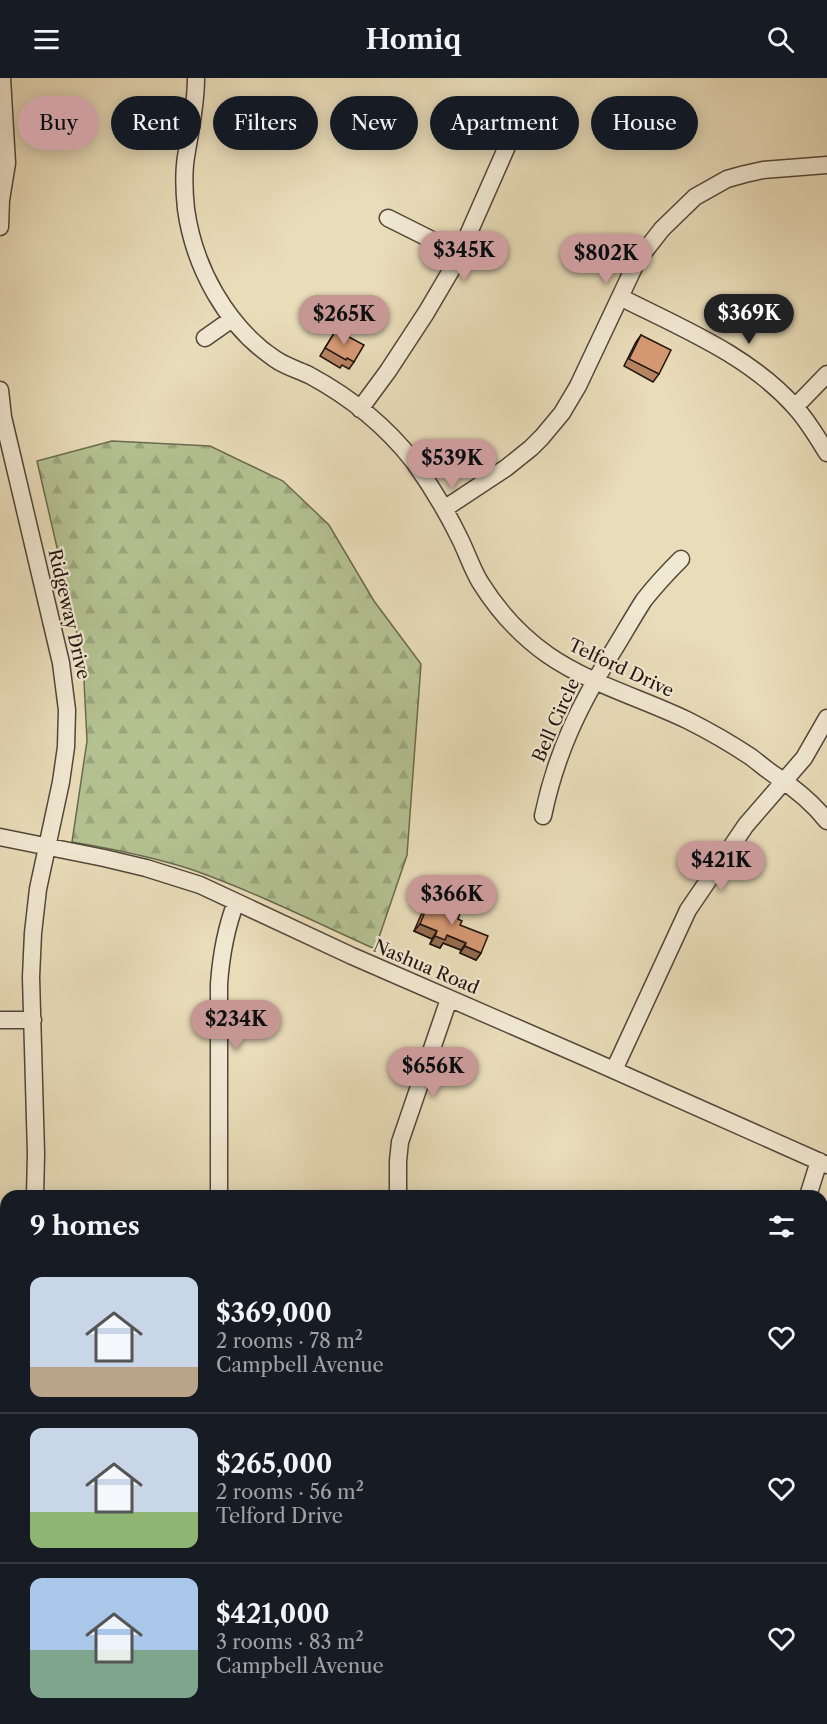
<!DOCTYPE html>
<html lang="en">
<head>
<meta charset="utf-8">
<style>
  body { margin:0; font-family:"Libre Caslon Text",serif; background:#20242c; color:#f1f3f6; height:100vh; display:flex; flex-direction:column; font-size:22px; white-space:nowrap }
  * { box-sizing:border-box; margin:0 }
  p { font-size:20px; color:#9ea1a6 }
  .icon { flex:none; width:33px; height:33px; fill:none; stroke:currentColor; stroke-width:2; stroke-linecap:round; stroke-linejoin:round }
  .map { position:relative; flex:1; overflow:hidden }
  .panel { position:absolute; left:0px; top:1112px; width:828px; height:536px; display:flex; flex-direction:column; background:#171b24; border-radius:18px 18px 0 0; box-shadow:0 3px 15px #0003 }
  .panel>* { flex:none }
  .top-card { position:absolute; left:18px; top:18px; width:792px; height:54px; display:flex; gap:12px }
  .price { position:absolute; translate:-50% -51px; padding:0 14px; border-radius:21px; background:#c59692; color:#111; font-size:20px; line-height:39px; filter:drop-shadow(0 2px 3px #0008) }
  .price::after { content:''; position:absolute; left:50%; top:36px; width:18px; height:14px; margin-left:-9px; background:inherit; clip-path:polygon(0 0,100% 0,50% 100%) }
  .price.current { background:#222; color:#fff }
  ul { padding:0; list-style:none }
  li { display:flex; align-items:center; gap:18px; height:150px; padding:0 30px }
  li+li { border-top:2px solid #363941 }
  li span { display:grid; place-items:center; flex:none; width:168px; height:120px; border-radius:12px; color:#555 }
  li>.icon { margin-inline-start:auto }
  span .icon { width:72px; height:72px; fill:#fffc; stroke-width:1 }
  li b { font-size:26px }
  h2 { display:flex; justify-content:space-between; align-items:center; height:72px; padding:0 30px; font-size:26px }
  .tag { padding:0 21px; border-radius:27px; background:#171b24; box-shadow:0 3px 15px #0003; font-size:21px; line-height:54px }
  .tag.current { background:#c59692; color:#111 }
  header { display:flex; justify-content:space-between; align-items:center; height:78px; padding:0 30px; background:#171b24; font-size:27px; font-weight:700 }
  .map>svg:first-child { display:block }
  .forest { fill:url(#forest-firs); stroke:#6a6a50; stroke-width:1.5 }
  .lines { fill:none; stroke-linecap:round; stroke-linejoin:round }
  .minor-casing { stroke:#53463a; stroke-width:19 }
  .minor { stroke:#f1e8d2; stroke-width:16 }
  .wall { fill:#b78463; stroke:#21140f; stroke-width:1.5 }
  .shaded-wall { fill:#956b50; stroke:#21140f; stroke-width:1.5 }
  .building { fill:#d59973; stroke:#21140f; stroke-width:1.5 }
  .labels { text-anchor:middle; stroke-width:4.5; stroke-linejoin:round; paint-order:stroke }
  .street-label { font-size:18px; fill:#21140f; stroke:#f1e8d2 }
</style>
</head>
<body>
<header><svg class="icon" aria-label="menu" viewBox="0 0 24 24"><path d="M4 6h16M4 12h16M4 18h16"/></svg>Homiq<svg class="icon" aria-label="search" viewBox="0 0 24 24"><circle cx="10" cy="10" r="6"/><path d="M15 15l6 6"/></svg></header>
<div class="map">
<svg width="827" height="1646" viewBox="0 0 827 1646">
  <defs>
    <pattern id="forest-firs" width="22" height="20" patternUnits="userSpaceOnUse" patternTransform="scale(1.5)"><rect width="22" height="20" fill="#b4c191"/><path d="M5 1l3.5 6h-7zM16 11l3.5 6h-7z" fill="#9aa57c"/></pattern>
  </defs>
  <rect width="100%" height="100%" fill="#e9dcb9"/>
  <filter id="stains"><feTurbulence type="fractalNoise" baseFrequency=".00333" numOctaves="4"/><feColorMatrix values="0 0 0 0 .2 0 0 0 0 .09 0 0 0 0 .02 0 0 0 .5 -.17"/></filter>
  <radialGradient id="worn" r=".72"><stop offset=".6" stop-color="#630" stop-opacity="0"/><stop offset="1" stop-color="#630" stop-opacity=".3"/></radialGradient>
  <path class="forest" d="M 112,363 L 210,368 L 283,403 L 329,447 L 374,523 L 421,586 L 407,777 L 375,871 C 315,844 255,814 193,792 C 154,779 113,771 72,764 L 87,663 L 83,582 L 37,383 Z"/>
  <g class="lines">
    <g class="minor-casing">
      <path id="minor" d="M 196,0 C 196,26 191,48 187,73 C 183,92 184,112 186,131 C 194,189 226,248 275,281 C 285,288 298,292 309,297 C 348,318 386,348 414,384 C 431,408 447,434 460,461 C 467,475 472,491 480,504 C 498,533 521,558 548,577 C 590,606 641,620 687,642 C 709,653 730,665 751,679 C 759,685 767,692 776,698 C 796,711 812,724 827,743
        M 388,140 L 460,176
        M 0,149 L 1,122 L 7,85 L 2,0
        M 620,219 C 681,250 749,277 795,329 C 808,343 817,359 827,375
        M 205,260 L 232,241
        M 0,312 L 3,339 L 61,585 L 67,632 L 66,669 L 61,704 L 38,811 L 33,855 L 31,899 L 36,1076 L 35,1118
        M 795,329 L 827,296
        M 360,331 L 388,293 L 426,235 L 456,184 L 516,48
        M 444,431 L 506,390 L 531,370 L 542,359 L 562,335 L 578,308 L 637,183 L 662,151 L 695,119 L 727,101 L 745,96 L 763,92 L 827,87
        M 543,738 C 556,675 579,628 613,573 C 623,557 633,539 644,522 C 655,508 668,494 681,481
        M 0,759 L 104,780 L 146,790 L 200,807 L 352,878 L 591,982 L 827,1087
        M 0,942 L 33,942
        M 614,992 L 688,832 L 746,747 L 804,680 L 827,640
        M 219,1118 L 219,906 C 221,878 226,850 236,824
        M 398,1118 L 398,1083 L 400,1064 L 449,921
        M 808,1118 L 819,1083
        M 822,1375 L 827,1376
        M 226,1641 L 227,1646
        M 439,1641 L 440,1646
        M 555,1641 L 559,1646
        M 38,1646 L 38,1641"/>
    </g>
    <use href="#minor" class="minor"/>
  </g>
  <path class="wall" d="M 336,252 L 354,284 L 349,291 L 342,287 L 340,290 L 320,278 Z
    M 641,257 L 659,296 L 653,304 L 624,288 L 636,264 Z
    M 435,821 L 458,841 L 460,847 L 481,875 L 476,882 L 460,875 L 461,872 L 443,865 L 440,870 L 430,866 L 432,861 L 414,853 L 421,837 L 427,829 L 429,830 Z"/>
  <path class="shaded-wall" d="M 420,846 L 437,853 L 432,861 L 414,853 Z
    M 447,857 L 466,865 L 461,872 L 443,865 L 440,870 L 430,866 L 435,858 Z
    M 465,868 L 481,875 L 476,882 L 460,875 Z"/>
  <path class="building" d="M 336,252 L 364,267 L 354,284 L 347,280 L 346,282 L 325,270 Z
    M 641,257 L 671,272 L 659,296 L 629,281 Z
    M 435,821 L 461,832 L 458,841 L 462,843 L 460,847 L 488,858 L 481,875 L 465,868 L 466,865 L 447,857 L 445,862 L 435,858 L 437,853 L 420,846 L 427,829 L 431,831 Z"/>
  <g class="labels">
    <g class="street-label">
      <text transform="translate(69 536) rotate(77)" y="6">Ridgeway Drive</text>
      <text transform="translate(621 590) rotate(25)" y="6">Telford Drive</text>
      <text transform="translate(556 642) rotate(-66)" y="6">Bell Circle</text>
      <text transform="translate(426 889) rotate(23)" y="6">Nashua Road</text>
    </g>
  </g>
  <rect width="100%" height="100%" filter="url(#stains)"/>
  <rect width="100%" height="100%" fill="url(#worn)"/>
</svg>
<b class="price" style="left:464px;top:204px">$345K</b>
<b class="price" style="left:606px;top:207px">$802K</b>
<b class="price current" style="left:749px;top:267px">$369K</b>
<b class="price" style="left:344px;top:268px">$265K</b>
<b class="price" style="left:452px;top:412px">$539K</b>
<b class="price" style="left:721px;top:814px">$421K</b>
<b class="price" style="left:452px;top:848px">$366K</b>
<b class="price" style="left:236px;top:973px">$234K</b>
<b class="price" style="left:433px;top:1020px">$656K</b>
<div class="top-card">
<a class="tag current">Buy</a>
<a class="tag">Rent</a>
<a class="tag">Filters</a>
<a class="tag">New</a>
<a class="tag">Apartment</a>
<a class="tag">House</a>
</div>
<section class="panel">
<h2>9 homes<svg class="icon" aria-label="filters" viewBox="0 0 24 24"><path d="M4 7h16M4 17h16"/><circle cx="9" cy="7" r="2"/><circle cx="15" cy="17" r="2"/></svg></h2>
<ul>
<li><span style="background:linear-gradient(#c9d6e8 75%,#b9a48a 0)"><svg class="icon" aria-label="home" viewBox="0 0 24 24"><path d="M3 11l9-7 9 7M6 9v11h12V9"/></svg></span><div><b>$369,000</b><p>2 rooms · 78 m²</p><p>Campbell Avenue</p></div><svg class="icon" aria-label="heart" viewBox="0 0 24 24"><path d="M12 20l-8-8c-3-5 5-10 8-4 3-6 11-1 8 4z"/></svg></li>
<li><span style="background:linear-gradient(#c9d6e8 70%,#8fb573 0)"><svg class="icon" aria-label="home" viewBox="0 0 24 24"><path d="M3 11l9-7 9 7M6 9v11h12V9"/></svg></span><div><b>$265,000</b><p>2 rooms · 56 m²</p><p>Telford Drive</p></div><svg class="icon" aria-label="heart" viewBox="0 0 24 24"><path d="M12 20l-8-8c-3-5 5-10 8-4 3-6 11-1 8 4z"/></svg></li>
<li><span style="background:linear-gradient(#a9c7e8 60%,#7fa58c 0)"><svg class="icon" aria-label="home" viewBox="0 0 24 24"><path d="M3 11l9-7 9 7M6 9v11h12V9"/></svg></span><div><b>$421,000</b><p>3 rooms · 83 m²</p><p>Campbell Avenue</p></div><svg class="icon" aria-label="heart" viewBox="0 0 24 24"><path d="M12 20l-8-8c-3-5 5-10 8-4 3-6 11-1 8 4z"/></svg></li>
</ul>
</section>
</div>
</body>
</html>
